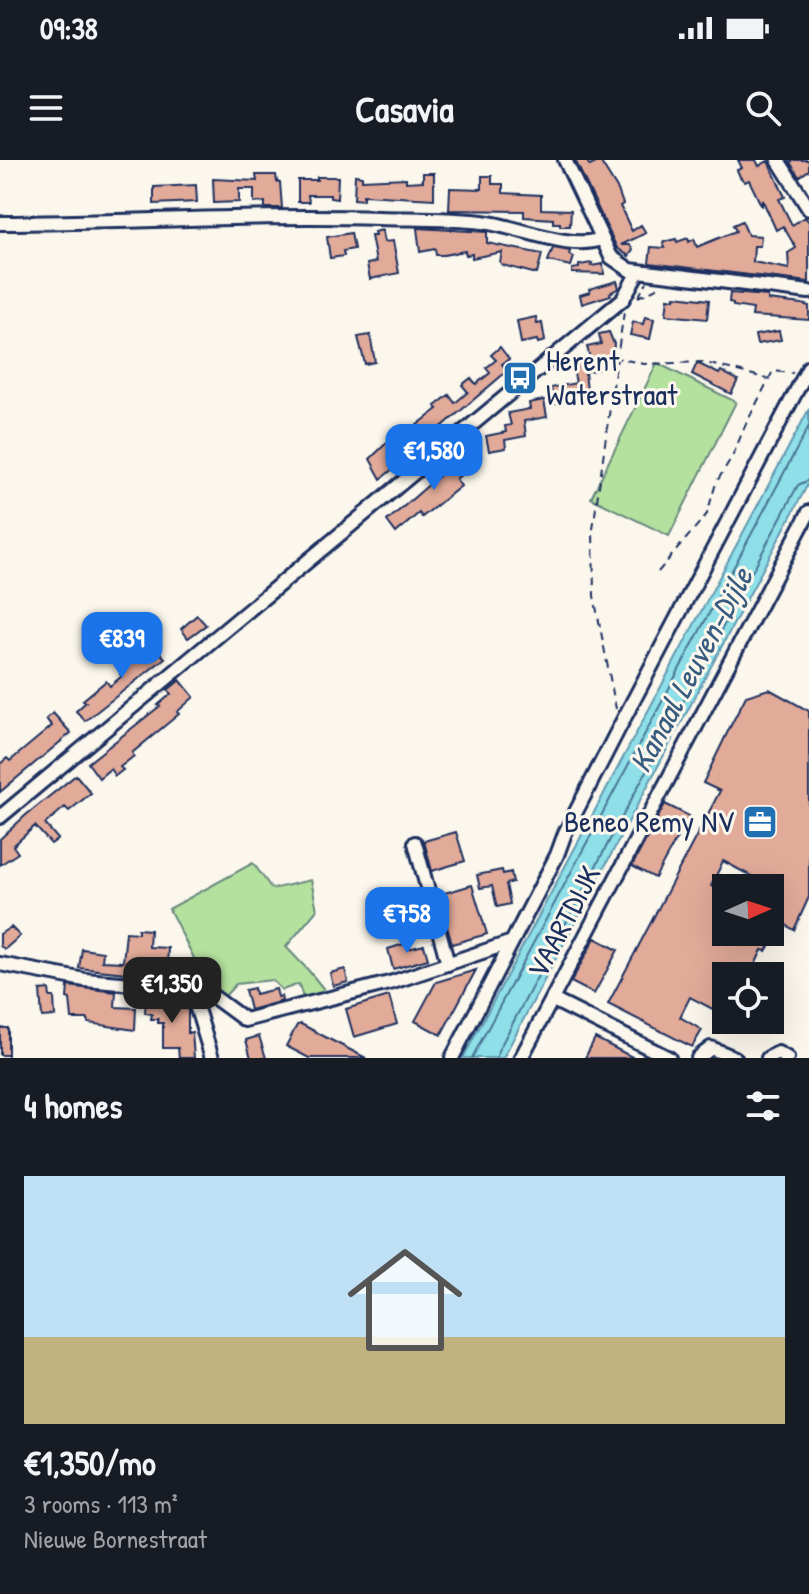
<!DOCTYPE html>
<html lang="en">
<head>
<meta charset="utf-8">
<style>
  body { margin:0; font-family:"Patrick Hand",sans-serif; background:#20242c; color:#f1f3f6; height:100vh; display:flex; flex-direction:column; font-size:30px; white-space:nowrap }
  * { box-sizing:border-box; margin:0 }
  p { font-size:26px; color:#9ea1a6 }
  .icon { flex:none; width:44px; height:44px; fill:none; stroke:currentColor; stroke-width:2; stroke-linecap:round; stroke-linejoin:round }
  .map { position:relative; height:898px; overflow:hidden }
  .sheet { display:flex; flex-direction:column; background:#171b24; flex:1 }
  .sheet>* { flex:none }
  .needle { width:52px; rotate:87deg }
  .fabs { position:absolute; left:712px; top:714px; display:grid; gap:16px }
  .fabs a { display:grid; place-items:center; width:72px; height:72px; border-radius:0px; background:#171b24; box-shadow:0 8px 32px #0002; font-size:40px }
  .price { position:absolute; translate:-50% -68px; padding:0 18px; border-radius:16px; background:#1a73e8; color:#fff; font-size:26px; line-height:52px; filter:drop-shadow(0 2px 4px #0008) }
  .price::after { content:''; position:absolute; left:50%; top:48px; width:24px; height:18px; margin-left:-12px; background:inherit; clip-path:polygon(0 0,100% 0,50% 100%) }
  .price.active { background:#222; color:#fff }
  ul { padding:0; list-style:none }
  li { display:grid; align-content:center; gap:16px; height:424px; padding:0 24px }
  li span { display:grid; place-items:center; height:248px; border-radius:0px; color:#555 }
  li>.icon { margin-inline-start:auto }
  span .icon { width:144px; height:144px; fill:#fffc; stroke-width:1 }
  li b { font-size:34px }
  h2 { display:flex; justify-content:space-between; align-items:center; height:96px; padding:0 24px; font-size:34px }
  .status { display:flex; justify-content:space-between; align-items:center; height:56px; padding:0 40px; background:#171b24; direction:ltr }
  .status svg { height:22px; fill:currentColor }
  header { display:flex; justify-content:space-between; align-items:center; height:104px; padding:0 24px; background:#171b24; font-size:36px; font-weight:800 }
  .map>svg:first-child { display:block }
  .green { fill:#b5e19e; stroke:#68887e; stroke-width:2 }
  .water { fill:#8edfe8; stroke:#6099b1; stroke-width:2 }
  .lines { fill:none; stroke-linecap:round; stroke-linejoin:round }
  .shore { stroke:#497595; stroke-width:2 }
  .building { fill:#e2aa99; stroke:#1b2f5e; stroke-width:2; fill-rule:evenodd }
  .minor-casing { stroke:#1b2f5e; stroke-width:18 }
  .path { stroke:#1b2f5e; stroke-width:2; stroke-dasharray:8 6; stroke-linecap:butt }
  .minor { stroke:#fbf7ec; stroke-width:12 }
  .labels { text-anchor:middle; stroke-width:6; stroke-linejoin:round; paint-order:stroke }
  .poi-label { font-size:30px; fill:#1b2f5e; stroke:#fbf7ec; text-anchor:start }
  .street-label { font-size:30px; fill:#1b2f5e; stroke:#fbf7ec }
  .water-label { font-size:32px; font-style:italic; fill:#385b80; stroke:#fbf7ec }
</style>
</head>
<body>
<div class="status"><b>09:38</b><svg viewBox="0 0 49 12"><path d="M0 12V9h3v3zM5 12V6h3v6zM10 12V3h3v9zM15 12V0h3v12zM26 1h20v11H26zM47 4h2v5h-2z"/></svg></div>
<header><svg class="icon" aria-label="menu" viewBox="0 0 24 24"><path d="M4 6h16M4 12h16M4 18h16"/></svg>Casavia<svg class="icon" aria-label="search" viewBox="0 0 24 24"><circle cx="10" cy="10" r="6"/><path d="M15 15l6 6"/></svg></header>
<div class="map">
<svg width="809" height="898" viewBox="0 0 809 898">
  <rect width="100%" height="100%" fill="#fbf7ec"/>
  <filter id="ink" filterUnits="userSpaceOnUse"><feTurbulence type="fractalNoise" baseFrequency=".0125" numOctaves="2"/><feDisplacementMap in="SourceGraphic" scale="16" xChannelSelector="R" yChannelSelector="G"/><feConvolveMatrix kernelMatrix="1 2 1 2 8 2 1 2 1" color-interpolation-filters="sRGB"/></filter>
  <g filter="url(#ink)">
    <path class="green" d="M 657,203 L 736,242 L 669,376 L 591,338 Z
      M 253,703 L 272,729 L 311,720 L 317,750 L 286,787 L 309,811 L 326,832 L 303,838 L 299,824 L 282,830 L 272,820 L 236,824 L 225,836 L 209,826 L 197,825 L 199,808 L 169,749 Z"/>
    <path class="water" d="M 809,249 L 809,322 L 503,898 L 463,898 Z"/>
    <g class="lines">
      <path class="shore" d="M 472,898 L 809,266
        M 497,898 L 498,891 L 798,325 L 809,320"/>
    </g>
    <path class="building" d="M 575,0 L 586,0 L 590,6 L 600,1 L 618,30 L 623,44 L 620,46 L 632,71 L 641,65 L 646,73 L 621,85 L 630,85 L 633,90 L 629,96 L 617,88 Z
      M 738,0 L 756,0 L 759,6 L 768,1 L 785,37 L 779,39 L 792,65 L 805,57 L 809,62 L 809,122 L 649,103 L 651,87 L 665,88 L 663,82 L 676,79 L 677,82 L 688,78 L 689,82 L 694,79 L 697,87 L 736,71 L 733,65 L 742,61 L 748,75 L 761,76 L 760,86 L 754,86 L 753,102 L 789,109 L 788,93 L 796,88 L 783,66 L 776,70 L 762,39 L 762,47 L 749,20 L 745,22 L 740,17 L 737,10 L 742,8 Z
      M 794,0 L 809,0 L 809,10 L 799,17 L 790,2 Z
      M 423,13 L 434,13 L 434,39 L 363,35 L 363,40 L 354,39 L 355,15 L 362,16 L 362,20 L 406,18 L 406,22 L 423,21 Z
      M 256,15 L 276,15 L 277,22 L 280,22 L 282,48 L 265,48 L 265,42 L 254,43 L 254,29 L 239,29 L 239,42 L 214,43 L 213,19 L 257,21 Z
      M 482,16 L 492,16 L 492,24 L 503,24 L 503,33 L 541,35 L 541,49 L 571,50 L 570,66 L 560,66 L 560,63 L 553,63 L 553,59 L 524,57 L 524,51 L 449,50 L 450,28 L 482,29 Z
      M 317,17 L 338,17 L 337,39 L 330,38 L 330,35 L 308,35 L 309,42 L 298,42 L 298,20 L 317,20 Z
      M 196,25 L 197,42 L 154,44 L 154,27 Z
      M 417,68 L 487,72 L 487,83 L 542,94 L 537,114 L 502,105 L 500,102 L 502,92 L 472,98 L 472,94 L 466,95 L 465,91 L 444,95 L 436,95 L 435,89 L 420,92 Z
      M 382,70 L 384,82 L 393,81 L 399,113 L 370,119 L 367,104 L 376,102 L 371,76 L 375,76 L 374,72 Z
      M 351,73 L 354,89 L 343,91 L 344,96 L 330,98 L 327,77 Z
      M 553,88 L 570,91 L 569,95 L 574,97 L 571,106 L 548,101 Z
      M 592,103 L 591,106 L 603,104 L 604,114 L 572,113 L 572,109 L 579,108 L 579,105 Z
      M 617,121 L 619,128 L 610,133 L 611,135 L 582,144 L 580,135 L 590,132 L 589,129 Z
      M 730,133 L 768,136 L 768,140 L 802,144 L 809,146 L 809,160 L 752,156 L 753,149 L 733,146 L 733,143 L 729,142 Z
      M 675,136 L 709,140 L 707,159 L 666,155 L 668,138 L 675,139 Z
      M 536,157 L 537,164 L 542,163 L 545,181 L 538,183 L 537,180 L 521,183 L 517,161 Z
      M 645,157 L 654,159 L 650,179 L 630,175 L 633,162 L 643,164 Z
      M 779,171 L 781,180 L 757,184 L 755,175 Z
      M 609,172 L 614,184 L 613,196 L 600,197 L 603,208 L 585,212 L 587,230 L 575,233 L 577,241 L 554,244 L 551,228 L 576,223 L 573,209 L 577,208 L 575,201 L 590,198 L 587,187 L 601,184 L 599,174 Z
      M 370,175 L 375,202 L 365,204 L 358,177 Z
      M 500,187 L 509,199 L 502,204 L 507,211 L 381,319 L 370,299 L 400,270 L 404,275 L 438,249 L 435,246 L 449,235 L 455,243 L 468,232 L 462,225 L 471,218 L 476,224 L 490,213 L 486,208 L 496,200 L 491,195 Z
      M 697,203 L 719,214 L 721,211 L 738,220 L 731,234 L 692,214 Z
      M 544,240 L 547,257 L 524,261 L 526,276 L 505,280 L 506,288 L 489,291 L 486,276 L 506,272 L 505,266 L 511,265 L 508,253 L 530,249 L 529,243 Z
      M 470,289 L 479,300 L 456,319 L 461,326 L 422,357 L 419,353 L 396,373 L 387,361 Z
      M 197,455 L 206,465 L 188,478 L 181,469 Z
      M 150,482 L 165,498 L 85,561 L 76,551 L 86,542 L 83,540 L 106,521 L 110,526 L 122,516 L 120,514 L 125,510 L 121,505 Z
      M 180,520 L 194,537 L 177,552 L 179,554 L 132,593 L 134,596 L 120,607 L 123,610 L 115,616 L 110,609 L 99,618 L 88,603 L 160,546 L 158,545 L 171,534 L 168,530 Z
      M 769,529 L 809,551 L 809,737 L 794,770 L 783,763 L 766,791 L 762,790 L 754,807 L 776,816 L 726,816 L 726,856 L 690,837 L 680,857 L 702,870 L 692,887 L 608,844 L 720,631 L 703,623 L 730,567 L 746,536 ZM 723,701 L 770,726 L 770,772 L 726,772 L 726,733 L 711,726 Z
      M 53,553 L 71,573 L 0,632 L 0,604 L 7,598 L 10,601 L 52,566 L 46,559 Z
      M 76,615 L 91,633 L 69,651 L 65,647 L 45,664 L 58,679 L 51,684 L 35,666 L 13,686 L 18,693 L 0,705 L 0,679 L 26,655 Z
      M 665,644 L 689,656 L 655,718 L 632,706 Z
      M 456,672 L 465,701 L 432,711 L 424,681 Z
      M 502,710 L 503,714 L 511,712 L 513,722 L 506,724 L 510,744 L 497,747 L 492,726 L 480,728 L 477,715 Z
      M 472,725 L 487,774 L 452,784 L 438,735 Z
      M 11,767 L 20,776 L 5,789 L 0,786 L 0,774 Z
      M 138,769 L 150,770 L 149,787 L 168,788 L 167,805 L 184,807 L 183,819 L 79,808 L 82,789 L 103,792 L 102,801 L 123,802 L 126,772 L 138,773 Z
      M 595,778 L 618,790 L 594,834 L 571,822 Z
      M 407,783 L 408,789 L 424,785 L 428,799 L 393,809 L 388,789 Z
      M 345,809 L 348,822 L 333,826 L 330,813 Z
      M 476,810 L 441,875 L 415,861 L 436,822 Z
      M 68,826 L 116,832 L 115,847 L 136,848 L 135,870 L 88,863 L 88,859 L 72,859 L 70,839 L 67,838 Z
      M 254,828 L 255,834 L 276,829 L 278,837 L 281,836 L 282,841 L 250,850 L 245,830 Z
      M 49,829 L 50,837 L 54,837 L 55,856 L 42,857 L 40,830 Z
      M 146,834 L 167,836 L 166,848 L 188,849 L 188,873 L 192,872 L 194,898 L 179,898 L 178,888 L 163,888 L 163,863 L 158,863 L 158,859 L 151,859 L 152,854 L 145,853 Z
      M 389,836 L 397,864 L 354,877 L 346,849 Z
      M 301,864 L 329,879 L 366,898 L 309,898 L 286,886 L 297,865 Z
      M 0,868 L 8,868 L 8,895 L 0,895 Z
      M 259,876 L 266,898 L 251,898 L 246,880 Z
      M 595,878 L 634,898 L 585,898 Z"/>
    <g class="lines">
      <g class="minor-casing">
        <path id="minor" d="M 565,0 L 611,97 L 630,110 L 809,132
          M 778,0 L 809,49
          M 0,63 C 126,63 252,54 379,58 C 413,59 448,58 482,62 C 518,66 569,91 601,79
          M 0,657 L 623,139 L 638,112
          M 415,683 L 448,804
          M 0,804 L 85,820 L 191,829 L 211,835 L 245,860 L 393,822 L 512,782
          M 191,829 L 212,898
          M 553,840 L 669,898
          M 452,898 L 557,695 L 565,673 L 620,566 L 809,207
          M 521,898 L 809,352
          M 698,898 L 711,888 L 735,898
          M 768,898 L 778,893 L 787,898"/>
      </g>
      <path class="path" d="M 638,137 L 647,122
        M 638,137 L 661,126
        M 624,152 L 617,198 L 644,204 L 702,202 L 769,219
        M 658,412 L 707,354 L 716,323 L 733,295 L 745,266 L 773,211 L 793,213
        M 616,549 L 594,436 L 593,369 L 617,198"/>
      <use href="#minor" class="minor"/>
    </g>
  </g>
  <defs>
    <g id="bus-square" transform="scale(1.8)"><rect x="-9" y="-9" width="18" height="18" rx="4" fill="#1f6fb2" stroke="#fbf7ec"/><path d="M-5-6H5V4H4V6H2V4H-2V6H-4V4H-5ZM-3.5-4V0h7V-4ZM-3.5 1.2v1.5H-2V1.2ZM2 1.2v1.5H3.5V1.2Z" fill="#fff"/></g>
    <g id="office-square" transform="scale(1.8)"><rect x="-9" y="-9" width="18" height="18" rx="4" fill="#1f6fb2" stroke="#fbf7ec"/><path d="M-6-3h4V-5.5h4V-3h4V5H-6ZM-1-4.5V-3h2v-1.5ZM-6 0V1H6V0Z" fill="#fff"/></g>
  </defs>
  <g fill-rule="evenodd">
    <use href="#bus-square" x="520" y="218"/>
    <use href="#office-square" x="760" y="662"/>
  </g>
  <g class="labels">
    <g class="poi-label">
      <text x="546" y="211">Herent<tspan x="546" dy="34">Waterstraat</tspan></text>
      <text x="734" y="672" text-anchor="end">Beneo Remy NV</text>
    </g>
    <g class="street-label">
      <text transform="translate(564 762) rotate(-62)" y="10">VAARTDIJK</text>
    </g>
    <g class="water-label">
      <text transform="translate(691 510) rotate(-62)" y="11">Kanaal Leuven-Dijle</text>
    </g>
  </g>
</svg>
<div class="fabs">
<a><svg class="needle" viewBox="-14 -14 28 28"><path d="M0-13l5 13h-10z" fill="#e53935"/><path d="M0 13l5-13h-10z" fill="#9ea1a6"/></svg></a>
<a><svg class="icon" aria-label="locate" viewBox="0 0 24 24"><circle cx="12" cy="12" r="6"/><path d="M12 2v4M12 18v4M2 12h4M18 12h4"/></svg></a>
</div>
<b class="price" style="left:434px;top:332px">€1,580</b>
<b class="price" style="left:122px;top:520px">€839</b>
<b class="price" style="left:407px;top:795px">€758</b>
<b class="price active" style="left:172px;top:865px">€1,350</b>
</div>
<section class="sheet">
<h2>4 homes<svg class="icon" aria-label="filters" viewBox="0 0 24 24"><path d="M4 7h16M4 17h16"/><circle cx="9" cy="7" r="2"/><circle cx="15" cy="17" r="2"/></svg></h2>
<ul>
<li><span style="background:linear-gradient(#bfe0f5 65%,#c2b280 0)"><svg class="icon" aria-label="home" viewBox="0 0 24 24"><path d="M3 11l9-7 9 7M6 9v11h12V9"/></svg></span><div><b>€1,350/mo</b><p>3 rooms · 113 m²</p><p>Nieuwe Bornestraat</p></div></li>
</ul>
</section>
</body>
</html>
